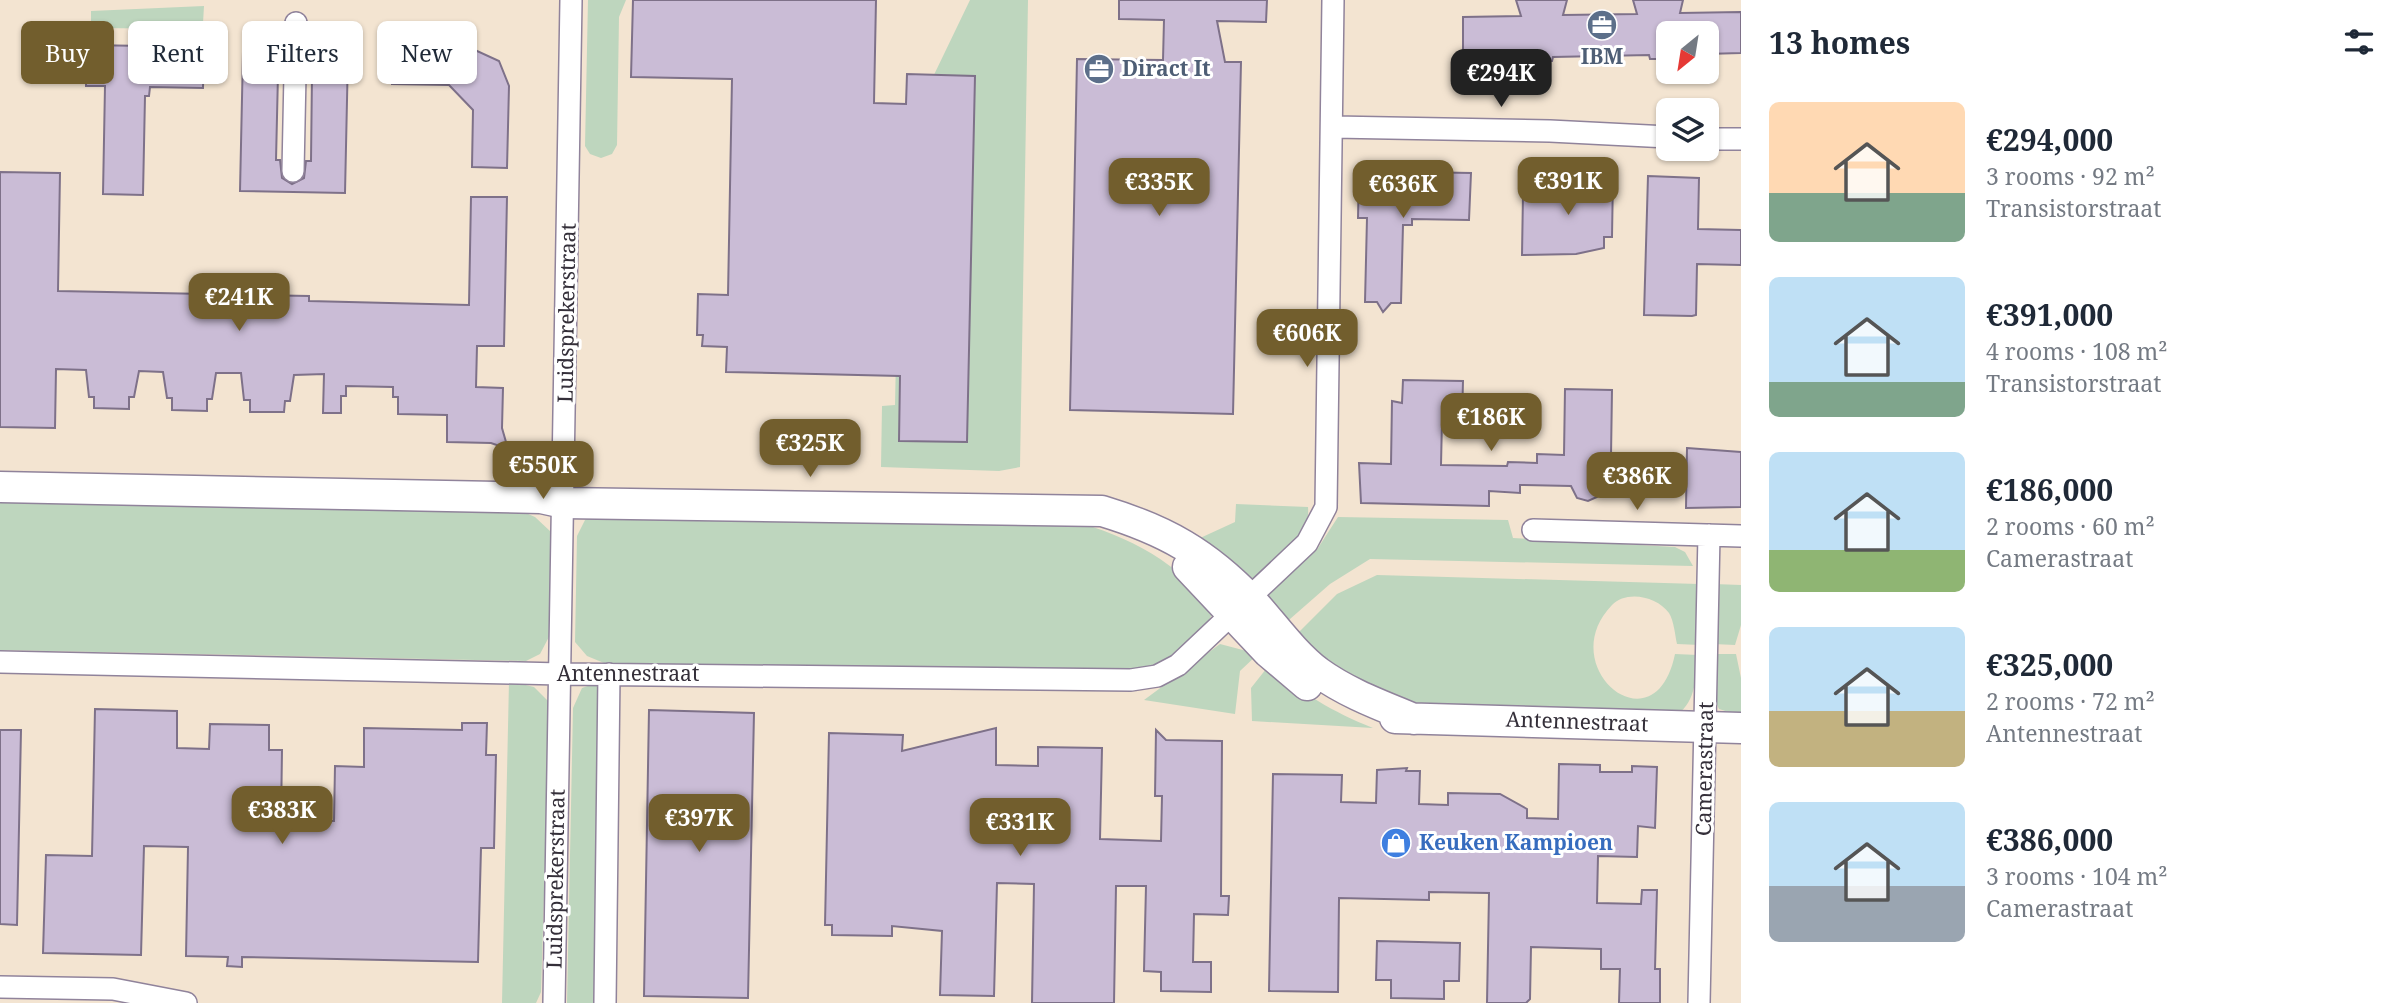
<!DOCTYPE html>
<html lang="en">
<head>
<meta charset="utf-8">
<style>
  body { margin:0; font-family:"Noto Serif",serif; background:#f2f2f3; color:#1f2937; height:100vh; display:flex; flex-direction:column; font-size:26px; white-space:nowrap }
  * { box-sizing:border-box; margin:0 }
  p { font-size:23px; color:#747a83 }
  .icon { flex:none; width:38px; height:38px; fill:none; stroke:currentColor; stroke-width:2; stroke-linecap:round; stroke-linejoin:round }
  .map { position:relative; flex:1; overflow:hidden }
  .panel { display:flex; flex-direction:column; background:#fff; width:665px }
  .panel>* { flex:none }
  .banner { position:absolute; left:21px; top:21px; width:665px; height:63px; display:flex; gap:14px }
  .needle { width:46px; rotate:210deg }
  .tools { position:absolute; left:1656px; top:21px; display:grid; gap:14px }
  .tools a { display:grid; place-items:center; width:63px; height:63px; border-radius:10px; background:#fff; box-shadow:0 2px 5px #0004; font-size:35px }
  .price { position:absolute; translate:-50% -60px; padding:0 16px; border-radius:14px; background:#725e2d; color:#fff; font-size:23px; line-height:46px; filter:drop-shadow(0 2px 4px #0008) }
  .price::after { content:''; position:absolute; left:50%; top:42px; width:21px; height:16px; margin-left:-10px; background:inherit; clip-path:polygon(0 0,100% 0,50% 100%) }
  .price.active { background:#222; color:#fff }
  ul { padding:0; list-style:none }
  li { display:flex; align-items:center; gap:21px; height:175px; padding:0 28px }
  li span { display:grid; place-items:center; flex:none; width:196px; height:140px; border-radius:10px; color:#555 }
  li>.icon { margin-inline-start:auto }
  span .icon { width:84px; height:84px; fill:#fffc; stroke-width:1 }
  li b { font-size:30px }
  h2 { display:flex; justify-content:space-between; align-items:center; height:84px; padding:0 28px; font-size:30px }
  .pill { padding:0 24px; border-radius:10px; background:#fff; box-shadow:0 2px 5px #0004; font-size:24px; line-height:63px }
  .pill.active { background:#725e2d; color:#fff }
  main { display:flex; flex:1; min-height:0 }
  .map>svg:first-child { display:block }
  .industrial { fill:#f3e4d1; fill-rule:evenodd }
  .green { fill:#bed6be }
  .building { fill:#cabcd6; stroke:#7e7189; stroke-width:2 }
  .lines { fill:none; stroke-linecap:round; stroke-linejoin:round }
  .street-casing { stroke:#90839b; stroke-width:24 }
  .secondary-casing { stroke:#90839b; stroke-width:33 }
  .street { stroke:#fff; stroke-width:21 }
  .secondary { stroke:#fff; stroke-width:30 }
  .labels { text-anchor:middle; stroke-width:6; stroke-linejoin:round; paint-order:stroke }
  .service-label { font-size:21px; font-weight:bold; fill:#4e5e75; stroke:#fff }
  .street-label { font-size:21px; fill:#342f39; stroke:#fff }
  .shop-label { font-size:21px; font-weight:bold; fill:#366cbe; stroke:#fff; text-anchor:start }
</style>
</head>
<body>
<main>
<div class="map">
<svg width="1741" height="1003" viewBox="0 0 1741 1003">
  <rect width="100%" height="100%" fill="#f5edfd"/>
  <path class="industrial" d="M 0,0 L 1741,0 L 1741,1003 L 0,1003 ZM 1668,33 L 1706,33 L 1706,72 L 1668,72 ZM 1668,110 L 1706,110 L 1706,149 L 1668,149 Z"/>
  <path class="green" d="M 588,0 L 626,0 L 619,17 L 617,145 L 612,154 L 601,158 L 590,154 L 585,146 Z
    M 970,0 L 1028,0 L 1020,467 L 999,471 L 881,467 L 882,406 L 895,405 L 900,166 L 918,108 Z
    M 204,6 L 203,23 L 196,29 L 97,28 L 91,22 L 91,11 Z
    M 0,500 L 519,510 L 535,517 L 551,532 L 551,633 L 540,654 L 526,661 L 0,650 Z
    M 1236,504 L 1308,507 C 1311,541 1276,563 1254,582 L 1198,539 L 1235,522 Z
    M 595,514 L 1073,521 C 1128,536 1182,563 1213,612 C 1205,632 1177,659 1156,667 C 1144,671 1129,672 1117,674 L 604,663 L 587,656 L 575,642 L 577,536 L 585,520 Z
    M 1338,517 L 1508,520 L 1513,538 L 1675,547 L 1685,552 L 1693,566 L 1370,559 L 1330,584 L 1282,626 L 1264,598 L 1318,548 Z
    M 1377,575 L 1699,584 L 1700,645 L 1677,644 C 1675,635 1674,621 1669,613 C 1657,596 1626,590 1612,605 C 1552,667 1655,752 1675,654 L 1698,655 C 1695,678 1697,700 1677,715 L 1414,711 L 1358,689 L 1293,638 L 1337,594 Z
    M 1714,584 L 1741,585 L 1741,625 L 1735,645 L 1713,644 Z
    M 1220,644 L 1258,654 L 1240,671 L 1235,714 L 1144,700 Z
    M 1714,654 L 1736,654 L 1741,678 L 1741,716 L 1719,709 L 1714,698 Z
    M 1270,664 C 1304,695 1331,711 1373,728 L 1252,721 L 1251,688 Z
    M 509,681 L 534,687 L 550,703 L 541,992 L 536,1003 L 502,1003 Z
    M 602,681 L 598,1003 L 567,1003 L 573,708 L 582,688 Z"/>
  <path class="building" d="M 633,0 L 876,0 L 874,103 L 906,104 L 907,74 L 975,76 L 967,442 L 899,441 L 900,376 L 726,372 L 727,347 L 702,346 L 703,335 L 697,335 L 698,294 L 728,295 L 732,79 L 631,77 Z
    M 1119,0 L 1267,0 L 1266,22 L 1217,21 L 1225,62 L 1241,62 L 1233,414 L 1070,410 L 1077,59 L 1163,60 L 1164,20 L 1119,19 Z
    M 1516,0 L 1567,0 L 1563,15 L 1637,14 L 1633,0 L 1683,0 L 1680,13 L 1741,12 L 1741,53 L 1706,54 L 1706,33 L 1668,33 L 1668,59 L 1650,59 L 1649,55 L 1553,57 L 1552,61 L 1533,61 L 1532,57 L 1463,58 L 1463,17 L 1521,16 Z
    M 87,45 L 204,47 L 203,88 L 150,87 L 149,96 L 145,96 L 143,195 L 103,194 L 105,86 L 86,86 Z
    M 258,47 L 283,53 L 288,63 L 282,74 L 278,74 L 276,160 L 280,160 L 282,178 L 292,184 L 304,178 L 306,161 L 311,161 L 312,74 L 308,74 L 303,64 L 309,53 L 326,49 L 334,49 L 334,54 L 348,54 L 345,193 L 240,191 L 243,52 L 258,52 Z
    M 392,48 L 475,50 L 499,61 L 509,86 L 507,168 L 472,167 L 473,110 L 449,85 L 392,84 Z
    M 1359,171 L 1471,173 L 1469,220 L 1412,219 L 1412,225 L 1403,225 L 1401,303 L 1391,303 L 1383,312 L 1377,302 L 1365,302 L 1367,218 L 1358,218 Z
    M 0,172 L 60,173 L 58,291 L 309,296 L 309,301 L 469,305 L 471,197 L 507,197 L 504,346 L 477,346 L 476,387 L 503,388 L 502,428 L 508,449 L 491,443 L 447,442 L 447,415 L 398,414 L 398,397 L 393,397 L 393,387 L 346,386 L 346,396 L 341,396 L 341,413 L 323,413 L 324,374 L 294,375 L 290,401 L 285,401 L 284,412 L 250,412 L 250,400 L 244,400 L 241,373 L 216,373 L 212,399 L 207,399 L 207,411 L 172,410 L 172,398 L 167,398 L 163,372 L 139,371 L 134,397 L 129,397 L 129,409 L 94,408 L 94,397 L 89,397 L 86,370 L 56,369 L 55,428 L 0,427 Z
    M 1572,176 L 1613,177 L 1612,237 L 1604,237 L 1604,248 L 1576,254 L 1522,255 L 1523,194 L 1536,194 L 1536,183 L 1572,183 Z
    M 1648,176 L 1699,178 L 1698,229 L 1741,230 L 1741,265 L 1697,264 L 1696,315 L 1692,316 L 1644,315 Z
    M 1403,380 L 1463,381 L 1462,420 L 1442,420 L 1441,465 L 1507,466 L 1508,462 L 1537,463 L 1537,454 L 1564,455 L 1565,389 L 1612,390 L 1611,456 L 1638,456 L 1637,487 L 1602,487 L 1597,497 L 1588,501 L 1577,498 L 1571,486 L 1520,485 L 1520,493 L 1489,491 L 1489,506 L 1361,503 L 1359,463 L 1391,464 L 1392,401 L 1402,403 Z
    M 1687,448 L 1741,452 L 1741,507 L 1686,508 Z
    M 95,709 L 177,711 L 177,748 L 209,749 L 210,724 L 269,725 L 269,750 L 282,750 L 281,820 L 334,821 L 335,766 L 364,767 L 364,728 L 462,730 L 462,723 L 487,723 L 486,755 L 496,755 L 494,848 L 481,848 L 478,962 L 242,957 L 242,967 L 227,966 L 228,957 L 186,956 L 188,847 L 144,846 L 141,955 L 43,953 L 46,855 L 92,856 Z
    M 649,710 L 754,713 L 748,998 L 644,996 Z
    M 996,728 L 996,765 L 1038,766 L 1038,747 L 1102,748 L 1100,839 L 1161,841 L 1162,796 L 1155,796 L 1156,730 L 1166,740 L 1222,741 L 1221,896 L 1229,896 L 1228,915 L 1194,914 L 1193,962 L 1211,962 L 1211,992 L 1161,991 L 1161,972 L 1144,971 L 1146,886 L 1116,886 L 1114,1003 L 1032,1003 L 1034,884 L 997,883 L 994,996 L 940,995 L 942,931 L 892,926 L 892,936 L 832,935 L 832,925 L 825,925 L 829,733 L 903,735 L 902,751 Z
    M 0,730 L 21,730 L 17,925 L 0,924 Z
    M 1559,764 L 1600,765 L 1600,772 L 1632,772 L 1632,766 L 1657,767 L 1655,828 L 1638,826 L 1637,857 L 1598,856 L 1597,903 L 1641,904 L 1642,890 L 1657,890 L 1655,969 L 1660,969 L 1660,1003 L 1619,1003 L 1620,969 L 1601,969 L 1601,949 L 1531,947 L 1530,999 L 1526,1003 L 1487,1003 L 1489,893 L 1429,892 L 1429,900 L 1339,898 L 1338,992 L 1269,991 L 1273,774 L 1342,775 L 1341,802 L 1376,803 L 1377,770 L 1407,768 L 1406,771 L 1420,771 L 1419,804 L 1448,805 L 1448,793 L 1500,794 L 1527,809 L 1527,818 L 1558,819 Z
    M 1377,941 L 1460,943 L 1459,981 L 1444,981 L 1444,999 L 1391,998 L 1391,980 L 1376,980 Z"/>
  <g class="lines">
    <g class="street-casing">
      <path id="street" d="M 296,53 L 296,23
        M 1334,127 L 1550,131 L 1668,137
        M 1706,139 L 1741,139
        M 293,171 L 295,74
        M 1533,530 L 1741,536
        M 0,662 L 561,674 L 1131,680 L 1157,676 L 1178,665 L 1307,543 L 1326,507 L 1333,0
        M 0,987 L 113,989 L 186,1003
        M 554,1003 L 571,0
        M 605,1003 L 609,674
        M 1699,1003 L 1709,535"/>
    </g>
    <g class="secondary-casing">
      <path id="secondary" d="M 0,487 L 541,498 L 564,503 L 1102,511 C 1165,530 1206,553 1252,601 C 1273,624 1293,653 1318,672 C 1347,693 1380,705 1414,719
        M 1188,567 L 1268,652 L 1307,685
        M 1395,718 L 1741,728"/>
    </g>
    <use href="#street" class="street"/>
    <use href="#secondary" class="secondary"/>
  </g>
  <defs>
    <g id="office-disc" transform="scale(1.575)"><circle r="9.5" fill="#5c6f8a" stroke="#fff"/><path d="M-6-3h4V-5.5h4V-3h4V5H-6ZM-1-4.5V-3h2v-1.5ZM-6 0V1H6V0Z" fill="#fff"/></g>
    <g id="shop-disc" transform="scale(1.575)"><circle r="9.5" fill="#3f7fe0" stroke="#fff"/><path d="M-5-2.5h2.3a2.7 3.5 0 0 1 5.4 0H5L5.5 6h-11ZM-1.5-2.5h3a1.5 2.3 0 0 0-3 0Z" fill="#fff"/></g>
  </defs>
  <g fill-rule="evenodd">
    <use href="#office-disc" x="1602" y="25"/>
    <use href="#office-disc" x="1099" y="69"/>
    <use href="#shop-disc" x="1396" y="843"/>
  </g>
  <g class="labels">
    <g class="service-label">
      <text x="1602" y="64">IBM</text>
      <text x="1122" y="76" text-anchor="start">Diract It</text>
    </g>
    <g class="street-label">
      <text transform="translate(567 313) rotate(-89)" y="7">Luidsprekerstraat</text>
      <text x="628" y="681">Antennestraat</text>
      <text transform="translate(1577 722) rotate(2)" y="7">Antennestraat</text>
      <text transform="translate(1705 769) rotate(-89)" y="7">Camerastraat</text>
      <text transform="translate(556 879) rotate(-89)" y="7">Luidsprekerstraat</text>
    </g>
    <g class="shop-label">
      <text x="1419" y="850">Keuken Kampioen</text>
    </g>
  </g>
</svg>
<div class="tools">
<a><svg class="needle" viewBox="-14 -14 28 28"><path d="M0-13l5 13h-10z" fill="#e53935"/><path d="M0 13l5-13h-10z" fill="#747a83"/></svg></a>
<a><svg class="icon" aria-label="layers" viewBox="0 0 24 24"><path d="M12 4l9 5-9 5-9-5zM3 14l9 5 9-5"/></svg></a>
</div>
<b class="price active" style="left:1501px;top:109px">€294K</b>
<b class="price" style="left:1568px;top:217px">€391K</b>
<b class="price" style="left:1159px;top:218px">€335K</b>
<b class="price" style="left:1403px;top:220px">€636K</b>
<b class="price" style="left:239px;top:333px">€241K</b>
<b class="price" style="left:1307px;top:369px">€606K</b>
<b class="price" style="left:1491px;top:453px">€186K</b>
<b class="price" style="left:810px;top:479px">€325K</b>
<b class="price" style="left:543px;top:501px">€550K</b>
<b class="price" style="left:1637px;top:512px">€386K</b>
<b class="price" style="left:282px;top:846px">€383K</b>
<b class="price" style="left:699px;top:854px">€397K</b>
<b class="price" style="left:1020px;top:858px">€331K</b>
<div class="banner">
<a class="pill active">Buy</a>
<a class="pill">Rent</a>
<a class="pill">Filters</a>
<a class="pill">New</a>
</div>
</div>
<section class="panel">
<h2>13 homes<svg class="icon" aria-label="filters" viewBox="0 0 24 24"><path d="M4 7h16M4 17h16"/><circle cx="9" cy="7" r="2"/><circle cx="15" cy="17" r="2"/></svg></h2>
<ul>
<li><span style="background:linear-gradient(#ffd9b3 65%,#7fa58c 0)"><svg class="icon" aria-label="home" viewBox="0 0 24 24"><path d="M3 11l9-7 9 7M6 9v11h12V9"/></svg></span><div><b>€294,000</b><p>3 rooms · 92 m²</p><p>Transistorstraat</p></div></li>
<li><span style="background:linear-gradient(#bfe0f5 75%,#7fa58c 0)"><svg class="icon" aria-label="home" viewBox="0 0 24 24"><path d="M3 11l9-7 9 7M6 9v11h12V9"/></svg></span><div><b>€391,000</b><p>4 rooms · 108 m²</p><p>Transistorstraat</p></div></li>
<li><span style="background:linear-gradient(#bfe0f5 70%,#8fb573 0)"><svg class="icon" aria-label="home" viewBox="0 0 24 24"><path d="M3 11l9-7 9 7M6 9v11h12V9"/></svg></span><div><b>€186,000</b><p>2 rooms · 60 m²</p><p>Camerastraat</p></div></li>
<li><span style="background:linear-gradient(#bfe0f5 60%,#c2b280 0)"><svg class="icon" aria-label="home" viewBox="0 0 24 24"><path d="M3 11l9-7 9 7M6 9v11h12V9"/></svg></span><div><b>€325,000</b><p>2 rooms · 72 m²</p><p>Antennestraat</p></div></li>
<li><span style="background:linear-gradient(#bfe0f5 60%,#9aa5b1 0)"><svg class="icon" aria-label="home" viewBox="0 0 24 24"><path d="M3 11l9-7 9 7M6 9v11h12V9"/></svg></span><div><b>€386,000</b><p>3 rooms · 104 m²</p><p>Camerastraat</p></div></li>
</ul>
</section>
</main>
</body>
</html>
